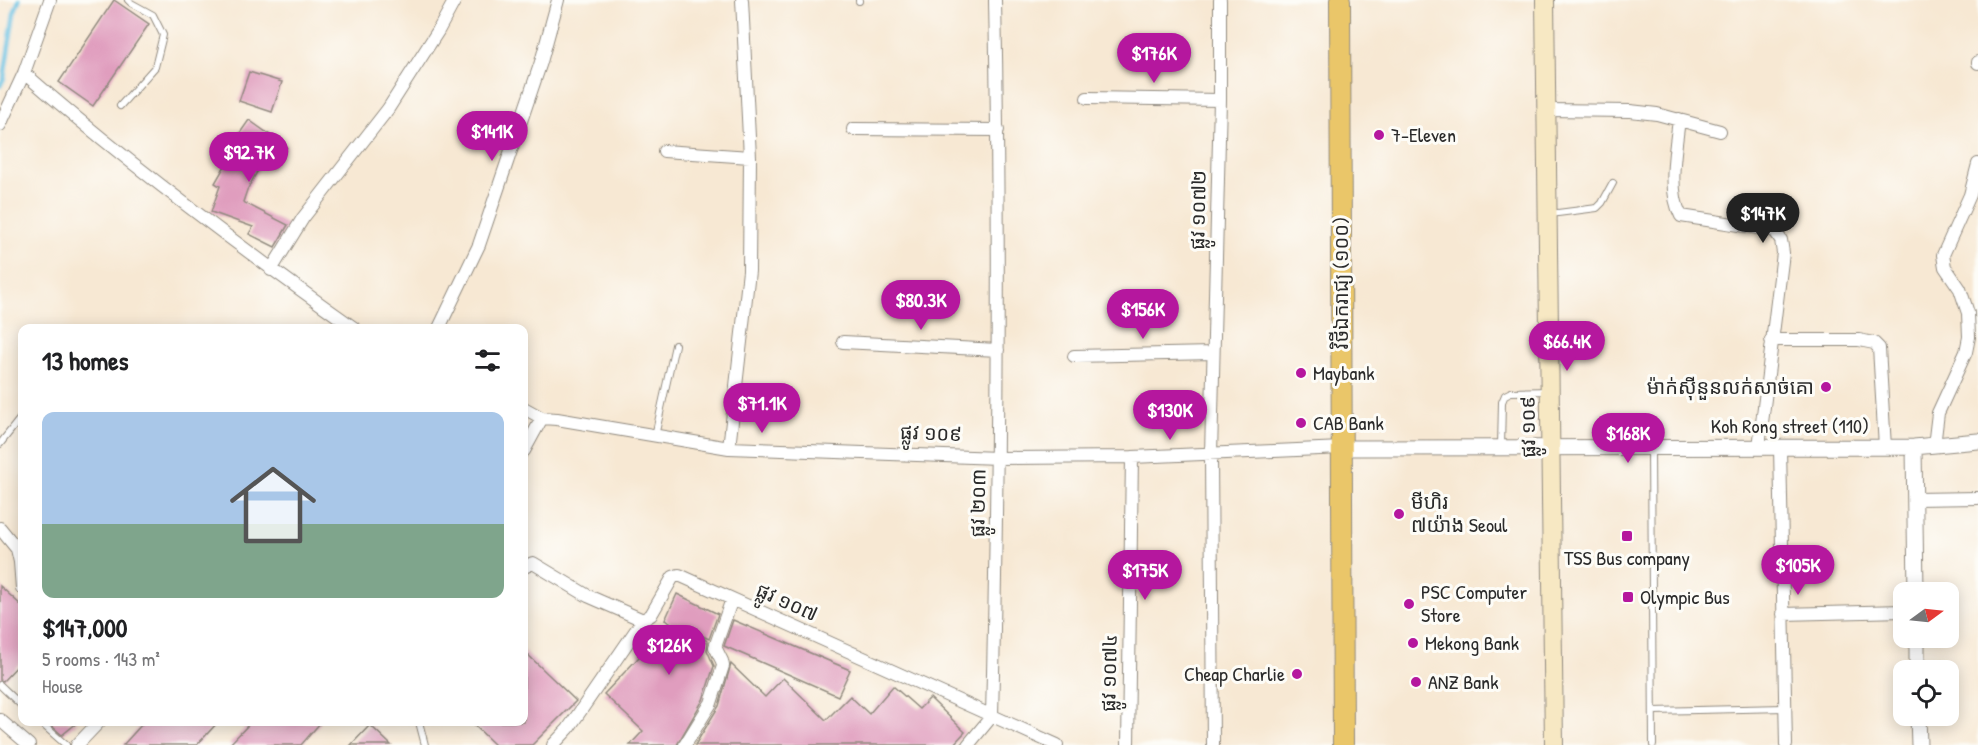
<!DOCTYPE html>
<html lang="en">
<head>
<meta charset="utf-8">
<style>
  body { margin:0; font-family:"Patrick Hand","Noto Sans Khmer",sans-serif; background:#f6f6f6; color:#202124; height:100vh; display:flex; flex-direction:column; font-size:22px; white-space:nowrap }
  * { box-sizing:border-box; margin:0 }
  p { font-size:20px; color:#757577 }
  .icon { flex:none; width:33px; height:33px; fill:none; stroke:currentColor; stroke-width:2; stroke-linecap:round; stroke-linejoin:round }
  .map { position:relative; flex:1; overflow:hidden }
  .panel { position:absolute; left:18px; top:324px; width:510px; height:402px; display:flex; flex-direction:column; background:#fff; border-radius:12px; box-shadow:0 3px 15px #0003 }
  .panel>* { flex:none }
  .needle { width:39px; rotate:75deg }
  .controls { position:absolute; left:1893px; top:582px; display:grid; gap:12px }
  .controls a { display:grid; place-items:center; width:66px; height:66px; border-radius:12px; background:#fff; box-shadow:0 3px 15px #0003; font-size:30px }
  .price { position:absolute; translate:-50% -51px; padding:0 14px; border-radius:21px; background:#b5179e; color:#fff; font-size:20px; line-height:39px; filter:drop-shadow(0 2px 3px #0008) }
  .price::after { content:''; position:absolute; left:50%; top:36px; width:18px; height:14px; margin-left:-9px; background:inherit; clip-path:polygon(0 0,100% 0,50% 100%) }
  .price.selected { background:#222; color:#fff }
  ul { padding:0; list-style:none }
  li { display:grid; align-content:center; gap:12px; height:318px; padding:0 24px }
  li span { display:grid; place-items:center; height:186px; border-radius:12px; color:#555 }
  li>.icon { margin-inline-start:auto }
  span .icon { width:108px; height:108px; fill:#fffc; stroke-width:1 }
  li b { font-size:26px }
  h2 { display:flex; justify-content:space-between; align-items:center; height:72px; padding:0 24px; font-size:26px }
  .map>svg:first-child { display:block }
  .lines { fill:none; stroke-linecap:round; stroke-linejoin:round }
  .stream { stroke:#64c0e2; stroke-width:4.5 }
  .building { fill:#e09dbe }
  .service-casing { stroke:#918a7f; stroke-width:8 }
  .minor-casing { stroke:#918a7f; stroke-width:14 }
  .tertiary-casing { stroke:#918a7f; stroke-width:17 }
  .secondary-casing { stroke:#918a7f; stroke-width:20 }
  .primary-casing { stroke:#918a7f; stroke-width:22 }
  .service { stroke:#fff; stroke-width:6 }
  .minor { stroke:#fff; stroke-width:12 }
  .tertiary { stroke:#fff; stroke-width:15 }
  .secondary { stroke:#f7e8c3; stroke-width:18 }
  .primary { stroke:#eac669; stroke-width:20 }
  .poi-dot { fill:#b5179e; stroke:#fdfcf7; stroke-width:2 }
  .labels { text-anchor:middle; stroke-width:6; stroke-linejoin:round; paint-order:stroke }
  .poi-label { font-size:20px; fill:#2b2b2b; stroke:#fdfcf7; text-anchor:start }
  .street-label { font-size:20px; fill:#2b2b2b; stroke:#fdfcf7 }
</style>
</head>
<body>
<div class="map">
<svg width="1978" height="745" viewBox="0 0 1978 745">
  <rect width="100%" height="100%" fill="#fdfcf7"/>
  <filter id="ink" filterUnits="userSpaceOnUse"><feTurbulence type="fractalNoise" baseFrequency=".0167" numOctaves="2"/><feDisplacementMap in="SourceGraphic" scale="12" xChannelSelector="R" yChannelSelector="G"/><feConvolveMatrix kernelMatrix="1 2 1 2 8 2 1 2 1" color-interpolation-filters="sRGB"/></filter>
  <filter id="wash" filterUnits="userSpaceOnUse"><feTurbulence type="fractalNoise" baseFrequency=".008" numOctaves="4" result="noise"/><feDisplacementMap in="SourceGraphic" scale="24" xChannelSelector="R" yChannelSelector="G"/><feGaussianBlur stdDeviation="1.35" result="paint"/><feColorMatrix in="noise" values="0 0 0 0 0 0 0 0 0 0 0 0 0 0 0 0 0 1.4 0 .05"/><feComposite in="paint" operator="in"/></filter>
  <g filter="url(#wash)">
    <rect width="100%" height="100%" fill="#f7e8d3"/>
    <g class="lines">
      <path class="stream" d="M 0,86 L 4,78 L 14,13 L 19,0"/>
    </g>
    <g id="blocks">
      <path class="building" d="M 114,0 L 149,24 L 93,106 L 59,82 Z
        M 249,72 L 282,82 L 272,112 L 239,101 Z
        M 249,120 L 287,147 L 271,169 L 262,163 L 247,190 L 243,202 L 288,225 L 275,247 L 249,234 L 253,227 L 211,212 L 220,186 L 215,183 L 237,145 L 233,143 Z
        M 0,586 L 22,606 L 22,661 L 3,681 L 0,680 Z
        M 677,594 L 718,614 L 709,639 L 699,634 L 708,642 L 707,650 L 714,666 L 703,700 L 677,745 L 630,745 L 643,731 L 604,694 L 640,656 L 638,655 L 670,622 L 665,620 Z
        M 733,620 L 850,670 L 838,696 L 724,646 Z
        M 524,651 L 576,701 L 532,745 L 495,745 L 471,722 L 524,722 Z
        M 731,664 L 765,697 L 783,678 L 826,720 L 850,696 L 869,714 L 893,686 L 919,709 L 930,698 L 965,732 L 953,745 L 695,745 L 719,706 Z
        M 47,722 L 78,722 L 62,735 Z
        M 144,722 L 218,722 L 197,745 L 123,745 Z
        M 251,722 L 321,722 L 301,745 L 229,745 Z
        M 370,725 L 391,745 L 351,745 Z"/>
    </g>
  </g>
  <g filter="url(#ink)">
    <use href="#blocks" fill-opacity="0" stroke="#918a7f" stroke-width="1.5"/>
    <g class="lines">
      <g class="service-casing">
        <path id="service" d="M 859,0 L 859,1
          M 120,106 L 155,67 L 163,35 L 153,15 L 131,3 L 128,0
          M 1550,214 L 1597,208 L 1602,203 L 1613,183
          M 655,436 L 675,345
          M 0,444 L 22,416
          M 1501,447 L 1502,402 L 1505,395 L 1511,392 L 1549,391
          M 1651,448 L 1653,745
          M 0,685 L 22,706
          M 1653,711 L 1785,708
          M 40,722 L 66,745
          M 419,722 L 425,745"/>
      </g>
      <g class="minor-casing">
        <path id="minor" d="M 1978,62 L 1978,63
          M 24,73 C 128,164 241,248 354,328
          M 1087,98 L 1220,100
          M 1546,110 L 1630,111 L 1657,114 L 1720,131
          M 1679,119 C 1676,148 1667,190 1681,216 L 1766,229 L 1775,231 L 1781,240 L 1783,253 L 1759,447
          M 0,125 L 24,73 L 50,0
          M 853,129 L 998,130
          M 664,151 L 750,157
          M 271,270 L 303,218 L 388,109 L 438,31 L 455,0
          M 439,328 L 479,245 L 541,62 L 558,0
          M 1771,340 L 1859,340 L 1874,343 L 1879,348 L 1885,447
          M 843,342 L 998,350
          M 1074,356 L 1213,353
          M 524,408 L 542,418 L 557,419 L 729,448 L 998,458 L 1132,457 L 1342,448
          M 1934,446 L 1938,413 L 1966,352 L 1969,337 L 1968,313 L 1960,289 L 1945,267 L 1943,255 L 1970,195 L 1978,164
          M 1780,447 L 1786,745
          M 729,448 L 749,271 L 750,157 L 742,0
          M 524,451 L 542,418
          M 1915,499 L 1978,498
          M 0,528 L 17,549 L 20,562 L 22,588
          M 524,567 L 533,563 L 588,596 L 643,620 L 651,615 L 673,577 L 679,575 L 1057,745
          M 1783,614 L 1904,611
          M 0,720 L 29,745
          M 77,745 L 99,722
          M 553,745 L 568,729 L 643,620
          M 685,745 L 711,703 L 723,666 L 722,661 L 715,647 L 732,599
          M 968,745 L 992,716 C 998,477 1000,239 995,0
          M 1128,745 L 1132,457
          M 1213,745 L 1211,454 L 1220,100 L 1220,0"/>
      </g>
      <g class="tertiary-casing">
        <path id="tertiary" d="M 1914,447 L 1916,592
          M 1342,448 L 1914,447 L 1978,441
          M 1917,638 L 1917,670
          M 1918,716 L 1919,745"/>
      </g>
      <g class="secondary-casing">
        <path id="secondary" d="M 1545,0 L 1554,745"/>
      </g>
      <g class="primary-casing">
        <path id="primary" d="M 1340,0 L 1343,745"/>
      </g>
      <use href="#service" class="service"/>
      <use href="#minor" class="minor"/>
      <use href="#tertiary" class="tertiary"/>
      <use href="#secondary" class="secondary"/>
      <use href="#primary" class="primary"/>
    </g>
  </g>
  <g class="poi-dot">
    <circle cx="1379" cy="135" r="6"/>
    <circle cx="1301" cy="373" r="6"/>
    <circle cx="1826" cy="387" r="6"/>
    <circle cx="1301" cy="423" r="6"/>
    <circle cx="1399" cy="514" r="6"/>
    <rect x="1621" y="530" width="12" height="12" rx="3"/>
    <rect x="1622" y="591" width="12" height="12" rx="3"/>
    <circle cx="1409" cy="604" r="6"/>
    <circle cx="1413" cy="643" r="6"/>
    <circle cx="1297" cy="674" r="6"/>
    <circle cx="1416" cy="682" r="6"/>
  </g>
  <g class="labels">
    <g class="poi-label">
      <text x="1391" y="142">7-Eleven</text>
      <text x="1313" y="380">Maybank</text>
      <text x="1814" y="394" text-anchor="end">ម៉ាក់សុីនួនលក់សាច់គោ</text>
      <text x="1313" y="430">CAB Bank</text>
      <text x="1411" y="509">មីហិរ<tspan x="1411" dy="23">៧យ៉ាង Seoul</tspan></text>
      <text x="1627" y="565" text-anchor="middle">TSS Bus company</text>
      <text x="1421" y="599">PSC Computer<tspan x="1421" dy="23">Store</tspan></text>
      <text x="1640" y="604">Olympic Bus</text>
      <text x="1425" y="650">Mekong Bank</text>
      <text x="1285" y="681" text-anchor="end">Cheap Charlie</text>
      <text x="1428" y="689">ANZ Bank</text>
    </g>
    <g class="street-label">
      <text transform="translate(1198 210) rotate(-89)" y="7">ផ្លូវ ១០៧២</text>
      <text transform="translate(1341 283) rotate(-90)" y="7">វិថីឯករាជ្យ (១០០)</text>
      <text x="1790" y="433">Koh Rong street (110)</text>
      <text transform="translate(1528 427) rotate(-91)" y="7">ផ្លូវ ១០៩</text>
      <text transform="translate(931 433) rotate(2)" y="7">ផ្លូវ ១០៩</text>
      <text transform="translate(978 503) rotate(-89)" y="7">ផ្លូវ ២០៣</text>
      <text transform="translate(787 602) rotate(24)" y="7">ផ្លូវ ១០៧</text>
      <text transform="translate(1109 673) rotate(-89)" y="7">ផ្លូវ ១០៧៤</text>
    </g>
  </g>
</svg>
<div class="controls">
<a><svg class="needle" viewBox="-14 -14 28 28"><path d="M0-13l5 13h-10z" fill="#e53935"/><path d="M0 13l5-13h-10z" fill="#757577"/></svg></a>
<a><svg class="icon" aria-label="locate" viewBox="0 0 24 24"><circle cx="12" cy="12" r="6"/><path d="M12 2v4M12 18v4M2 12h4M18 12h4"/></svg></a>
</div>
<b class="price" style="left:1154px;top:84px">$176K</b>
<b class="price" style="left:492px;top:162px">$141K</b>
<b class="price" style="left:249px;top:183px">$92.7K</b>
<b class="price selected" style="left:1763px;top:244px">$147K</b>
<b class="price" style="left:921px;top:331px">$80.3K</b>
<b class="price" style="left:1143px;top:340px">$156K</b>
<b class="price" style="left:1567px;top:372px">$66.4K</b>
<b class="price" style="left:762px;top:434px">$71.1K</b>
<b class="price" style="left:1170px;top:441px">$130K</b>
<b class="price" style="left:1628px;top:464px">$168K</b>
<b class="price" style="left:1798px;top:596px">$105K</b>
<b class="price" style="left:1145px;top:601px">$175K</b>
<b class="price" style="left:669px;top:676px">$126K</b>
<section class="panel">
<h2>13 homes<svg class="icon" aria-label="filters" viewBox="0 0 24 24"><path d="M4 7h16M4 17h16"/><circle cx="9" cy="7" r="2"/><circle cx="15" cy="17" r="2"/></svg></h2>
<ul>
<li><span style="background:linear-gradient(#a9c7e8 60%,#7fa58c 0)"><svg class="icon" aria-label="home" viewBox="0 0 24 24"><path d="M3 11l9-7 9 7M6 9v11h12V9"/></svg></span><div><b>$147,000</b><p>5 rooms · 143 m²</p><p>House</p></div></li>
</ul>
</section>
</div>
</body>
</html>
